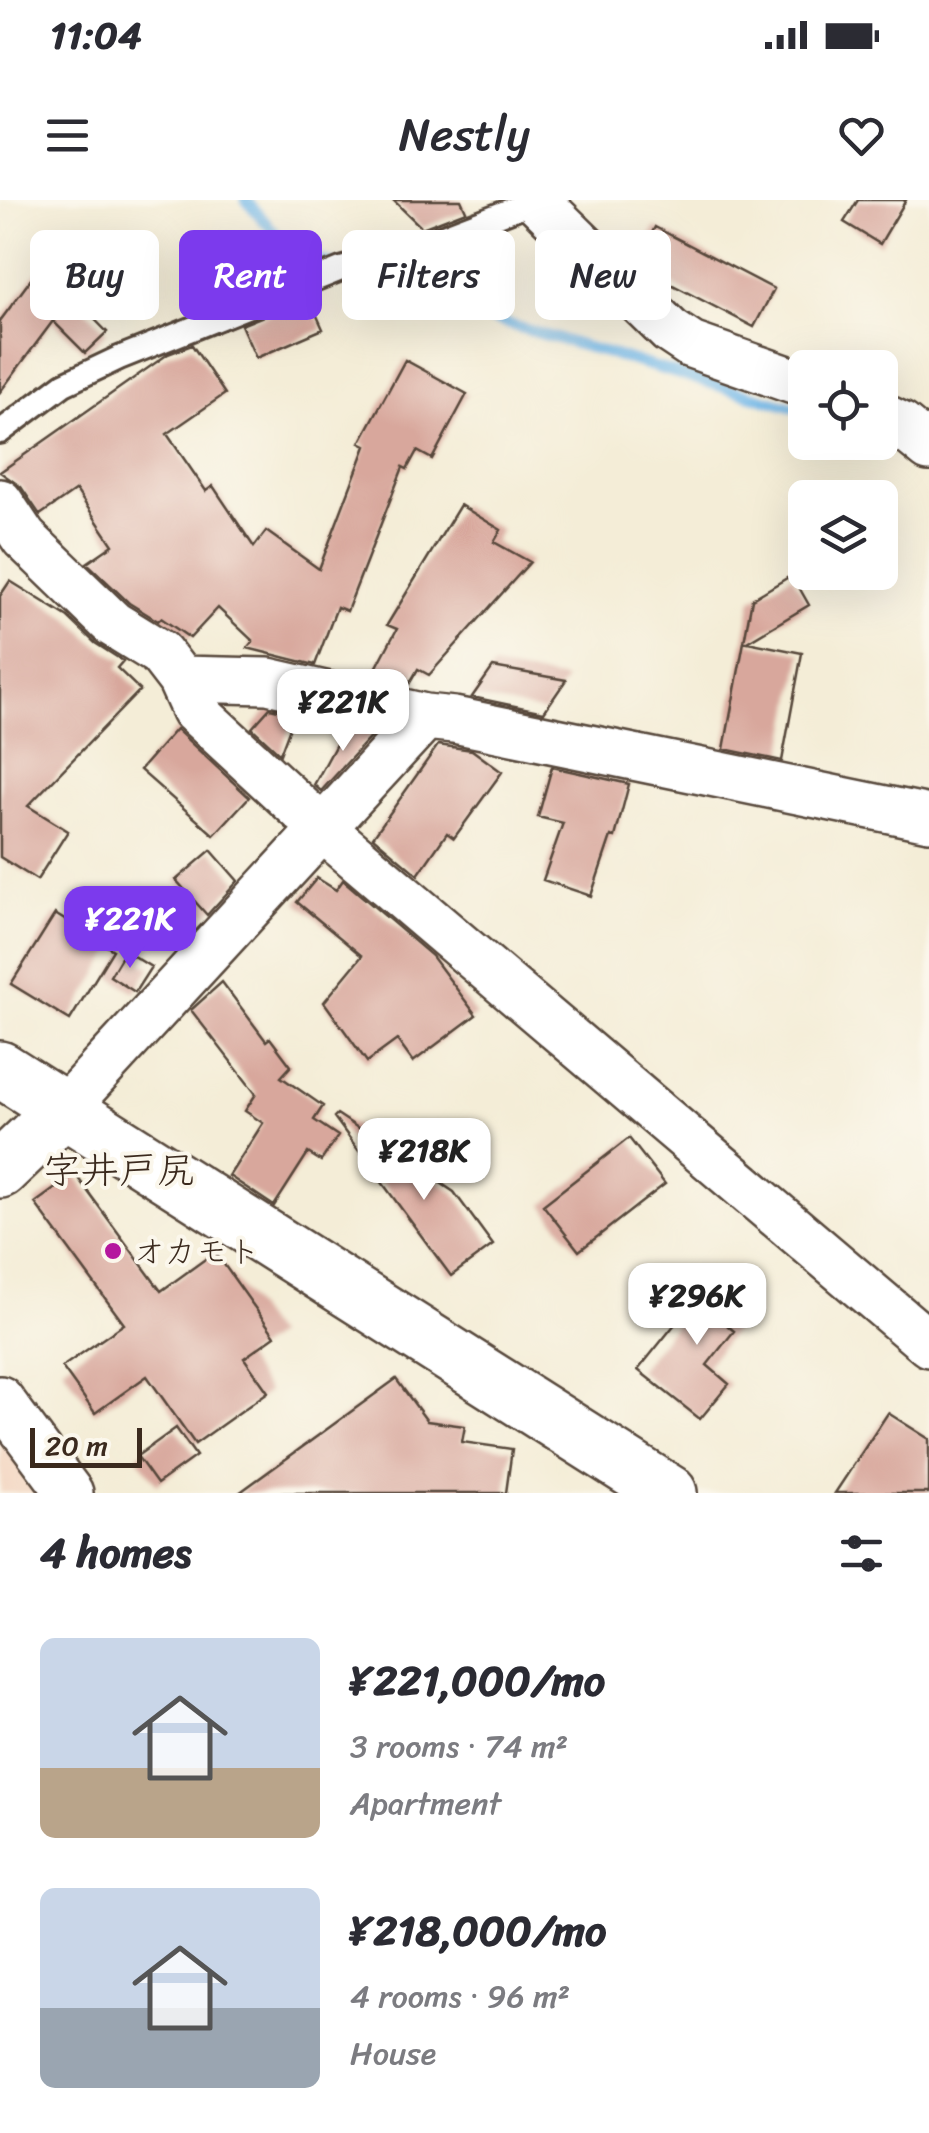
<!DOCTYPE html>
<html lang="en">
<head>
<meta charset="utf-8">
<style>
  body { margin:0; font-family:Sriracha,"Klee One",sans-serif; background:#f7f7f7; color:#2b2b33; height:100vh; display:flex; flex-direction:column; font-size:38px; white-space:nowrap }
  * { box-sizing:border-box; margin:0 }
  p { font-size:32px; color:#7c7c81 }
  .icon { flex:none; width:55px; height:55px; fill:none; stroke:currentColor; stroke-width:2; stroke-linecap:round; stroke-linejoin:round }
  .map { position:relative; height:1293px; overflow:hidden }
  .drawer { display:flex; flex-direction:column; background:#fff; flex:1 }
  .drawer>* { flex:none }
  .guide { position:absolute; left:30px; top:30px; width:870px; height:90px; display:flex; gap:20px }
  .fabs { position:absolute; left:788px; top:150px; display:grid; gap:20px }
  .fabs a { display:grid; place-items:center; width:110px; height:110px; border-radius:15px; background:#fff; box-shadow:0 10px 40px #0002; font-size:50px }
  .scale { position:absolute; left:30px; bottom:25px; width:112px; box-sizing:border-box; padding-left:10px; border:5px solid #3b2a1e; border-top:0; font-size:28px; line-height:35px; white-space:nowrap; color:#3b2a1e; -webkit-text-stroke:8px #fbf7ec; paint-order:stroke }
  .price { position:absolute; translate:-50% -85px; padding:0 22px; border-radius:20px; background:#fff; color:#222; font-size:32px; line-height:65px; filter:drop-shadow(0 2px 5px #0008) }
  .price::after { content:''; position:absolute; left:50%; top:60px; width:30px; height:22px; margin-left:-15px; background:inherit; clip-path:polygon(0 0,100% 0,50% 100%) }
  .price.current { background:#7c3aed; color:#fff }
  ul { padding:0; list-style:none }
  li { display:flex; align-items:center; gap:30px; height:250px; padding:0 40px }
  li span { display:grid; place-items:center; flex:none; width:280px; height:200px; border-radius:15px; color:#555 }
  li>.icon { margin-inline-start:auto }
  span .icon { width:120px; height:120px; fill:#fffc; stroke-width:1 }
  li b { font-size:42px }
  h2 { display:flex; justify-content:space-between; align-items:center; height:120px; padding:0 40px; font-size:42px }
  .pill { padding:0 35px; border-radius:15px; background:#fff; box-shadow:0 10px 40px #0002; font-size:35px; line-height:90px }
  .pill.current { background:#7c3aed; color:#fff }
  .status { display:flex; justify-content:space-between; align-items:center; height:70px; padding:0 50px; background:#fff; direction:ltr }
  .status svg { height:28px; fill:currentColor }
  header { display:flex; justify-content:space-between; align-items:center; height:130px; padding:0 40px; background:#fff; font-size:45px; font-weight:600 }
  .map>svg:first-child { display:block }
  .built { fill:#f3d4bf }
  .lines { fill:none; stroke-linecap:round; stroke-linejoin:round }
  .stream { stroke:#71b7e8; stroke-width:11 }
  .building { fill:#d8a79c }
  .service-casing { stroke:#57473a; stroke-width:28 }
  .minor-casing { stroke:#57473a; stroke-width:50 }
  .tertiary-casing { stroke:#57473a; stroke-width:60 }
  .service { stroke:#fff; stroke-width:22 }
  .minor { stroke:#fff; stroke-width:45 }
  .tertiary { stroke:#fff; stroke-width:55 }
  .poi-dot { fill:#b5179e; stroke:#fbf7ec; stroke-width:4 }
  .labels { text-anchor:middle; stroke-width:8; stroke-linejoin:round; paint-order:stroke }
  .poi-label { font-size:32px; fill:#3b2a1e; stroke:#fbf7ec; text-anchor:start }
  .quarter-label { font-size:38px; fill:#3b2a1e; stroke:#fbf7ec }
</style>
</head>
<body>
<div class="status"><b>11:04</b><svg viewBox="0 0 49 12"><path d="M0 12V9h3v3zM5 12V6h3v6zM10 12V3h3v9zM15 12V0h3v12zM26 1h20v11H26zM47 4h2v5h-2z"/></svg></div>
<header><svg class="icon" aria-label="menu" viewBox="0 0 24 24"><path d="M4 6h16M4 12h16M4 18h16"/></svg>Nestly<svg class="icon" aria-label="heart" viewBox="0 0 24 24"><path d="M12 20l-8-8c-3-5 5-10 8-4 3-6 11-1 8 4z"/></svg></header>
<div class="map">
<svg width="929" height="1293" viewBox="0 0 929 1293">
  <rect width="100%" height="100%" fill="#fbf7ec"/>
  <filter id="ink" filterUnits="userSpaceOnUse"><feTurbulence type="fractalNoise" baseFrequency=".01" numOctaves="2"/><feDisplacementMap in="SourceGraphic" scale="20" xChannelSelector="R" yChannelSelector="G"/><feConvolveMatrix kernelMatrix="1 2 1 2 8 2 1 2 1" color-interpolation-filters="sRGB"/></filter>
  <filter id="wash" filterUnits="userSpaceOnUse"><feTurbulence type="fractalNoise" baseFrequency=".0048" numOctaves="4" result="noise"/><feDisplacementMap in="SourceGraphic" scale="40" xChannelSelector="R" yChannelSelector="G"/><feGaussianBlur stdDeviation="2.25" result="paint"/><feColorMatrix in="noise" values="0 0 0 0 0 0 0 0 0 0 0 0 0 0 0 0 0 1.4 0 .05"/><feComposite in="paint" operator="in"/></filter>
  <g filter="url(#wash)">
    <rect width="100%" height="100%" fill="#f4edd7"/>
    <path class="built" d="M 0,1233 L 44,1293 L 0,1293 Z"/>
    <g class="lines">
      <path class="stream" d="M 246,0 L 290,50 L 501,122 L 805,211"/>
    </g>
    <g id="blocks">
      <path class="building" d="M 393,0 L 461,0 L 466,11 L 422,28 Z
        M 858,0 L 906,0 L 880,44 L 844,22 Z
        M 655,27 L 774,89 L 754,127 L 646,71 L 637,62 Z
        M 477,39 L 493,79 L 446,98 L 412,86 L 421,61 Z
        M 40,67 L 75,93 L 72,96 L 107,132 L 85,153 L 53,121 L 0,192 L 0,121 Z
        M 309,98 L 323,129 L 256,158 L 241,125 Z
        M 192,145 L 225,194 L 167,234 L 206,291 L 213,286 L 254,347 L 266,331 L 319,369 L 366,246 L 360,243 L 405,160 L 467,194 L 432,259 L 417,251 L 407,269 L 403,267 L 347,411 L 337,407 L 315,465 L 247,448 L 253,441 L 218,408 L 190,438 L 161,418 L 158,421 L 129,403 L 87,363 L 113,345 L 76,290 L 40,315 L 21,287 L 0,272 L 168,154 Z
        M 460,305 L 501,330 L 494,342 L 530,362 L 429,475 L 418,469 L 408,486 L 371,478 L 397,429 L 387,425 Z
        M 792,375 L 809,405 L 747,442 L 802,453 L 782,561 L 724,549 L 752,399 Z
        M 10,381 L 68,417 L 95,443 L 123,461 L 117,468 L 140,490 L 28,606 L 68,631 L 37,680 L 0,657 L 0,396 Z
        M 493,467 L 566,480 L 544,512 L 472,497 Z
        M 270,508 L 295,514 L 280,554 L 252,528 Z
        M 346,526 L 375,532 L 321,591 L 314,585 Z
        M 176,529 L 249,597 L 214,635 L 140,570 Z
        M 438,545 L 472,550 L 502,572 L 454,638 L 447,633 L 418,675 L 373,637 Z
        M 552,567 L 629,584 L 615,637 L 611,636 L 591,696 L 543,680 L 563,623 L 538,617 Z
        M 211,650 L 238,681 L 207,715 L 176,680 Z
        M 317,678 L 336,690 L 343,680 L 432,756 L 476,815 L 413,862 L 397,840 L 367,862 L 324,802 L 362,756 L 297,702 Z
        M 55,714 L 113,750 L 70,820 L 11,784 Z
        M 125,751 L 151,767 L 135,792 L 110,776 Z
        M 222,782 L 266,841 L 270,838 L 291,866 L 281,877 L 323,906 L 314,920 L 338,936 L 321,961 L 308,953 L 274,1006 L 229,976 L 263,923 L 245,911 L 256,894 L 191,810 Z
        M 337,914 L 454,992 L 493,1045 L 451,1076 L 334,917 Z
        M 629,938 L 665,984 L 579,1051 L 543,1005 Z
        M 75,974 L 161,1091 L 215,1052 L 275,1136 L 244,1158 L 268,1192 L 195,1244 L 147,1176 L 95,1213 L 62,1167 L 124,1124 L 35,1003 Z
        M 717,1072 L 750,1099 L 728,1126 L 734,1131 L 707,1165 L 729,1184 L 700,1219 L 638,1170 Z
        M 396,1179 L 427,1221 L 465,1226 L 462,1242 L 512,1249 L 506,1293 L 239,1293 Z
        M 888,1213 L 929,1239 L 929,1293 L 835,1293 Z
        M 176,1228 L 196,1256 L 157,1284 L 137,1256 Z"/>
    </g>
  </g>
  <g filter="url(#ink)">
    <use href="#blocks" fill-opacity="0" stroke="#57473a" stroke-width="2.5"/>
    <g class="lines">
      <g class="service-casing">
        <path id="service" d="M 0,232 L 64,184 L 119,158 L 341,69 L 407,50 L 537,0"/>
      </g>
      <g class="minor-casing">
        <path id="minor" d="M 536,0 L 670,131 L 691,145 L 805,185
          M 880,215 L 901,225 L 929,248
          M 0,302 L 24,338 L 113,424 L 160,453 L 180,479 L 194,510 L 324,630 L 929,1144
          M 180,479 L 268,481 L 425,517 L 454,520 L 929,618
          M 64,909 L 425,517
          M 0,1199 L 70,1293"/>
      </g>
      <g class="tertiary-casing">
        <path id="tertiary" d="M 0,869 L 669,1293
          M 0,970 L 64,909"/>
      </g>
      <use href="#service" class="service"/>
      <use href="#minor" class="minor"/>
      <use href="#tertiary" class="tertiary"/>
    </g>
  </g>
  <circle class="poi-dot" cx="113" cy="1051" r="10"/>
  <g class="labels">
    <g class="poi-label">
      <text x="133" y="1062">オカモト</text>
    </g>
    <g class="quarter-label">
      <text x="119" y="983">字井戸尻</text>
    </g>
  </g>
</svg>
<div class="fabs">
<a><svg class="icon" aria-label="locate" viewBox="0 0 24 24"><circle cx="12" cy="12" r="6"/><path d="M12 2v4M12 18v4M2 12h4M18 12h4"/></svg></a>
<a><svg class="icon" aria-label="layers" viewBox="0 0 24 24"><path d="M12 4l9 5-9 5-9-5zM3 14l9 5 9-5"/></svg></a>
</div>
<div class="scale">20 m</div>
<b class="price" style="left:343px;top:554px">¥221K</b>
<b class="price current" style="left:130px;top:771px">¥221K</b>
<b class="price" style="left:424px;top:1003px">¥218K</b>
<b class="price" style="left:697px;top:1148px">¥296K</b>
<div class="guide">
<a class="pill">Buy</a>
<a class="pill current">Rent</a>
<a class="pill">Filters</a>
<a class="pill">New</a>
</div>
</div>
<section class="drawer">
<h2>4 homes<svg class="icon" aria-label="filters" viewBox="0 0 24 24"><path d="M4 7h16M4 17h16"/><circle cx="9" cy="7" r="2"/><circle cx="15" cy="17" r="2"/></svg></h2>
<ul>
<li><span style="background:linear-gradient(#c9d6e8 65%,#b9a48a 0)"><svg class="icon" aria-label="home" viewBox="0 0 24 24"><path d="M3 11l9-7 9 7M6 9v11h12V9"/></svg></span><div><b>¥221,000/mo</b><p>3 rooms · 74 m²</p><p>Apartment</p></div></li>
<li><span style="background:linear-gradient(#c9d6e8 60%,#9aa5b1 0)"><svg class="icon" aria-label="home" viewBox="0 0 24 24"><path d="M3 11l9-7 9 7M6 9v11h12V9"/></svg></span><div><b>¥218,000/mo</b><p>4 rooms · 96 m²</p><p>House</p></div></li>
</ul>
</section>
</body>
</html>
